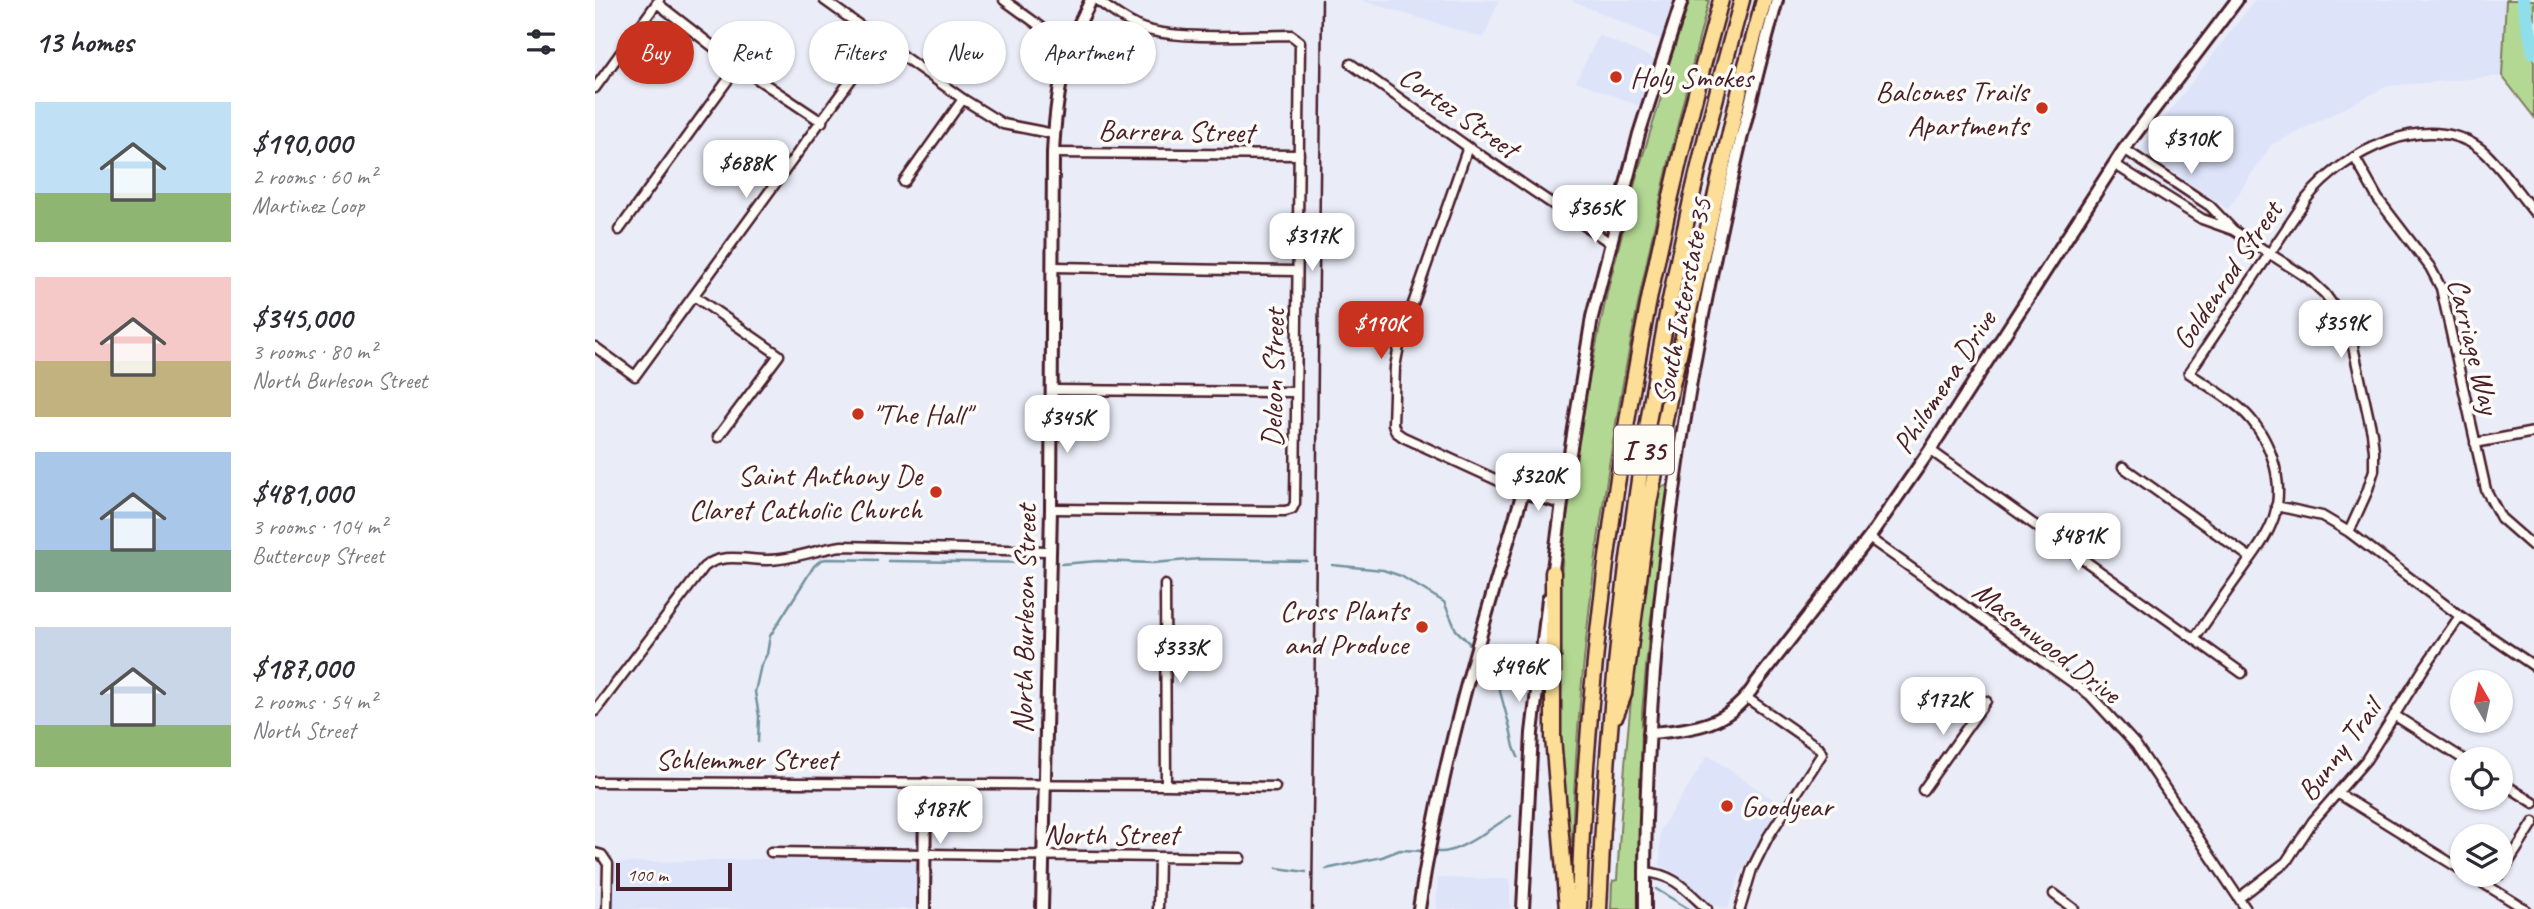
<!DOCTYPE html>
<html lang="en">
<head>
<meta charset="utf-8">
<style>
  body { margin:0; font-family:Caveat,sans-serif; background:#f7f7f7; color:#2b2b33; height:100vh; display:flex; flex-direction:column; font-size:26px; white-space:nowrap }
  * { box-sizing:border-box; margin:0 }
  p { font-size:23px; color:#7c7c81 }
  .icon { flex:none; width:38px; height:38px; fill:none; stroke:currentColor; stroke-width:2; stroke-linecap:round; stroke-linejoin:round }
  .map { position:relative; flex:1; overflow:hidden }
  .details { display:flex; flex-direction:column; background:#fff; width:595px }
  .details>* { flex:none }
  .banner { position:absolute; left:21px; top:21px; width:665px; height:63px; display:flex; gap:14px }
  .needle { width:46px; rotate:351deg }
  .tools { position:absolute; left:1855px; top:670px; display:grid; gap:14px }
  .tools a { display:grid; place-items:center; width:63px; height:63px; border-radius:50%; background:#fff; box-shadow:0 2px 5px #0004; font-size:35px }
  .scale { position:absolute; left:21px; bottom:18px; width:116px; box-sizing:border-box; padding-left:7px; border:4px solid #4a1f2b; border-top:0; font-size:19px; line-height:24px; white-space:nowrap; color:#4a1f2b; -webkit-text-stroke:5px #fdfcf7; paint-order:stroke }
  .price { position:absolute; translate:-50% -60px; padding:0 16px; border-radius:14px; background:#fff; color:#222; font-size:23px; line-height:46px; filter:drop-shadow(0 2px 4px #0008) }
  .price::after { content:''; position:absolute; left:50%; top:42px; width:21px; height:16px; margin-left:-10px; background:inherit; clip-path:polygon(0 0,100% 0,50% 100%) }
  .price.selected { background:#c8321e; color:#fff }
  ul { padding:0; list-style:none }
  li { display:flex; align-items:center; gap:21px; height:175px; padding:0 35px }
  li span { display:grid; place-items:center; flex:none; width:196px; height:140px; border-radius:0px; color:#555 }
  li>.icon { margin-inline-start:auto }
  span .icon { width:84px; height:84px; fill:#fffc; stroke-width:1 }
  li b { font-size:30px }
  h2 { display:flex; justify-content:space-between; align-items:center; height:84px; padding:0 35px; font-size:30px }
  .tag { padding:0 24px; border-radius:32px; background:#fff; box-shadow:0 2px 5px #0004; font-size:24px; line-height:63px }
  .tag.selected { background:#c8321e; color:#fff }
  main { display:flex; flex:1; min-height:0 }
  .map>svg:first-child { display:block }
  .built { fill:#dde3f9 }
  .green { fill:#b3d893; stroke:#7e7c5f; stroke-width:2 }
  .lines { fill:none; stroke-linecap:round; stroke-linejoin:round }
  .stream { stroke:#73929e; stroke-width:2.5 }
  .river { stroke:#8edeeb; stroke-width:14 }
  .street-casing { stroke:#4a1f2b; stroke-width:13 }
  .secondary-casing { stroke:#4a1f2b; stroke-width:16 }
  .highway-casing { stroke:#4a1f2b; stroke-width:19 }
  .street { stroke:#fdfcf7; stroke-width:8 }
  .secondary { stroke:#fdfcf7; stroke-width:10 }
  .highway { stroke:#fcde96; stroke-width:14 }
  .rail { stroke:#4a1f2b; stroke-width:2.5 }
  .poi-dot { fill:#c8321e; stroke:#fdfcf7; stroke-width:2.5 }
  .labels { text-anchor:middle; stroke-width:7; stroke-linejoin:round; paint-order:stroke }
  .shield { fill:#fdfcf7; stroke:#806168; stroke-width:2 }
  .shield-label { font-size:28px; font-weight:bold; fill:#4a1f2b }
  .poi-label { font-size:30px; fill:#4a1f2b; stroke:#fdfcf7; text-anchor:start }
  .street-label { font-size:30px; fill:#4a1f2b; stroke:#fdfcf7 }
</style>
</head>
<body>
<main>
<section class="details">
<h2>13 homes<svg class="icon" aria-label="filters" viewBox="0 0 24 24"><path d="M4 7h16M4 17h16"/><circle cx="9" cy="7" r="2"/><circle cx="15" cy="17" r="2"/></svg></h2>
<ul>
<li><span style="background:linear-gradient(#bfe0f5 65%,#8fb573 0)"><svg class="icon" aria-label="home" viewBox="0 0 24 24"><path d="M3 11l9-7 9 7M6 9v11h12V9"/></svg></span><div><b>$190,000</b><p>2 rooms · 60 m²</p><p>Martinez Loop</p></div></li>
<li><span style="background:linear-gradient(#f6c9c9 60%,#c2b280 0)"><svg class="icon" aria-label="home" viewBox="0 0 24 24"><path d="M3 11l9-7 9 7M6 9v11h12V9"/></svg></span><div><b>$345,000</b><p>3 rooms · 80 m²</p><p>North Burleson Street</p></div></li>
<li><span style="background:linear-gradient(#a9c7e8 70%,#7fa58c 0)"><svg class="icon" aria-label="home" viewBox="0 0 24 24"><path d="M3 11l9-7 9 7M6 9v11h12V9"/></svg></span><div><b>$481,000</b><p>3 rooms · 104 m²</p><p>Buttercup Street</p></div></li>
<li><span style="background:linear-gradient(#c9d6e8 70%,#8fb573 0)"><svg class="icon" aria-label="home" viewBox="0 0 24 24"><path d="M3 11l9-7 9 7M6 9v11h12V9"/></svg></span><div><b>$187,000</b><p>2 rooms · 54 m²</p><p>North Street</p></div></li>
</ul>
</section>
<div class="map">
<svg width="1939" height="909" viewBox="0 0 1939 909">
  <rect width="100%" height="100%" fill="#eaedf8"/>
  <filter id="ink" filterUnits="userSpaceOnUse"><feTurbulence type="fractalNoise" baseFrequency=".0143" numOctaves="2"/><feDisplacementMap in="SourceGraphic" scale="14" xChannelSelector="R" yChannelSelector="G"/><feConvolveMatrix kernelMatrix="1 2 1 2 8 2 1 2 1" color-interpolation-filters="sRGB"/></filter>
  <g filter="url(#ink)">
    <path class="built" d="M 765,0 L 904,0 L 889,38 Z
      M 976,0 L 1083,0 L 1069,41 Z
      M 1660,0 L 1911,0 L 1907,76 L 1793,86 L 1676,145 L 1633,209 L 1545,150 Z
      M 1004,35 L 1063,61 L 1048,107 L 981,81 Z
      M 1113,755 L 1185,804 L 1145,875 L 1133,909 L 1114,903 L 1074,869 L 1065,866 L 1065,830 Z
      M 167,859 L 318,861 L 324,864 L 324,909 L 17,909 L 18,867 L 21,863 Z
      M 843,878 L 915,879 L 915,909 L 841,909 Z"/>
    <path class="green" d="M 1095,0 L 1114,0 C 1042,275 986,558 977,843 L 971,844 L 966,791 L 963,603 L 976,480 L 985,423 L 1012,293 L 1043,171 L 1072,79 L 1069,78 Z
      M 1911,0 L 1939,0 L 1939,117 L 1907,76 Z
      M 1127,195 L 1080,436 L 1054,634 L 1047,712 L 1045,909 L 1016,909 L 1017,884 L 1018,881 L 1022,880 C 1029,748 1043,618 1064,487 L 1072,486 L 1105,290 Z"/>
    <g class="lines">
      <path class="stream" d="M 293,561 L 441,563
        M 466,564 L 503,561 L 558,563 L 605,559 L 712,561
        M 737,565 L 788,570 L 806,576 L 849,602 L 861,630 L 876,645
        M 889,650 L 895,655 L 915,728 L 919,747 L 923,757
        M 163,742 L 164,716 L 160,692 L 166,665 L 172,654 L 175,636 L 219,566 L 226,560 L 232,559 L 282,560
        M 843,852 C 864,854 898,826 916,816
        M 682,868 L 711,872
        M 731,869 L 787,857 L 805,850 L 828,851
        M 1061,889 L 1094,909"/>
      <path class="river" d="M 1928,0 L 1939,52"/>
      <g class="street-casing">
        <path id="street" d="M 229,0 L 368,99 L 408,124 L 459,134
          M 409,0 L 474,47
          M 62,3 L 143,66 L 227,122
          M 756,64 L 873,147 L 1017,244
          M 0,88 L 64,0
          M 873,147 L 805,341 L 800,367 L 798,424 L 801,432 L 808,437 L 928,492
          M 1529,149 L 1615,206 L 1638,230
          M 458,153 L 704,155
          M 1760,158 L 1783,199 L 1835,267 L 1846,288 L 1891,490 L 1906,518 L 1939,547
          M 1519,164 L 1607,219 L 1638,230 L 1714,279 L 1730,294 L 1743,312 L 1757,342 L 1777,433 L 1779,451 L 1779,470 L 1772,492 L 1754,532
          M 309,182 L 368,99
          M 24,230 L 143,66
          M 458,267 L 702,271
          M 99,296 L 184,355 L 123,437
          M 0,347 L 40,376 L 285,40
          M 457,390 L 700,392
          M 1880,443 L 1939,432
          M 1335,450 L 1647,673
          M 1528,467 L 1656,558
          M 1681,506 L 1727,516 L 1754,532 L 1865,616 L 1939,666
          M 456,509 L 690,511 L 697,509 L 700,503 L 705,42 L 696,35 C 656,35 579,41 544,27 C 529,20 515,10 502,0
          M 1274,538 L 1495,695 L 1541,745 L 1651,909
          M 570,585 L 571,785
          M 1600,638 C 1615,616 1630,594 1646,572 C 1658,555 1672,538 1679,517 C 1691,480 1674,435 1647,410 C 1631,396 1611,385 1594,373 L 1712,198 C 1749,152 1833,108 1887,150 C 1904,164 1924,194 1939,212
          M 0,711 L 109,567 C 126,552 151,560 172,560 C 198,560 222,549 247,546 L 453,551
          M 1799,715 L 1870,760
          M 0,782 L 571,785 L 680,787
          M 1906,782 L 1939,803
          M 1328,790 L 1391,701
          M 1744,794 L 1867,870
          M 176,852 L 645,858
          M 0,853 L 7,855 L 13,864 L 12,909
          M 1049,872 C 1079,874 1091,890 1112,909
          M 1906,874 L 1939,822
          M 1875,875 L 1930,909
          M 1459,894 L 1479,909
          M 1644,898 L 1691,862 L 1718,821 L 1771,760 L 1831,665 L 1865,616
          M 563,909 L 564,857
          M 1145,909 L 1157,869 L 1173,837 L 1227,754 L 1224,748 L 1152,698"/>
      </g>
      <g class="secondary-casing">
        <path id="secondary" d="M 957,576 L 967,503 L 997,317 L 1044,134 L 1087,0
          M 1054,733 C 1099,730 1136,725 1161,683 L 1274,538 L 1335,450 L 1529,149 L 1642,0
          M 329,909 L 330,784
          M 447,909 L 456,509 L 458,153 C 461,93 468,53 496,0
          M 824,909 C 845,766 886,630 928,492 L 967,503
          M 928,909 L 937,733 L 953,599
          M 1050,909 C 1048,601 1100,297 1182,0"/>
      </g>
      <g class="highway-casing">
        <path id="highway" d="M 958,572 L 958,737 L 972,909
          M 1021,715 L 1029,694 L 1054,504 L 1076,389 L 1148,76 L 1169,0
          M 984,909 C 992,609 1044,289 1126,0
          M 1004,909 C 1016,602 1063,296 1147,0"/>
      </g>
      <use href="#street" class="street"/>
      <use href="#secondary" class="secondary"/>
      <use href="#highway" class="highway"/>
      <path class="rail" d="M 717,909 L 727,0"/>
    </g>
  </g>
  <g class="poi-dot">
    <circle cx="1021" cy="77" r="7"/>
    <circle cx="1447" cy="108" r="7"/>
    <circle cx="263" cy="414" r="7"/>
    <circle cx="341" cy="492" r="7"/>
    <circle cx="827" cy="627" r="7"/>
    <circle cx="1132" cy="806" r="7"/>
  </g>
  <g class="labels">
    <rect class="shield" x="1019" y="425.5" width="60" height="49" rx="5"/>
    <g class="shield-label">
      <text x="1049" y="460">I 35</text>
    </g>
    <g class="poi-label">
      <text x="1035" y="87">Holy Smokes</text>
      <text x="1433" y="101" text-anchor="end">Balcones Trails<tspan x="1433" dy="34">Apartments</tspan></text>
      <text x="277" y="424">"The Hall"</text>
      <text x="327" y="485" text-anchor="end">Saint Anthony De<tspan x="327" dy="34">Claret Catholic Church</tspan></text>
      <text x="813" y="620" text-anchor="end">Cross Plants<tspan x="813" dy="34">and Produce</tspan></text>
      <text x="1146" y="816">Goodyear</text>
    </g>
    <g class="street-label">
      <text transform="translate(864 112) rotate(35)" y="10">Cortez Street</text>
      <text transform="translate(581 131) rotate(1)" y="10">Barrera Street</text>
      <text transform="translate(1632 275) rotate(-56)" y="10">Goldenrod Street</text>
      <text transform="translate(1087 301) rotate(-79)" y="10">South Interstate 35</text>
      <text transform="translate(1879 346) rotate(76)" y="10">Carriage Way</text>
      <text transform="translate(678 378) rotate(-89)" y="10">Deleon Street</text>
      <text transform="translate(1349 382) rotate(-57)" y="10">Philomena Drive</text>
      <text transform="translate(429 619) rotate(-89)" y="10">North Burleson Street</text>
      <text transform="translate(1452 642) rotate(38)" y="10">Masonwood Drive</text>
      <text transform="translate(1744 750) rotate(-53)" y="10">Bunny Trail</text>
      <text x="151" y="769">Schlemmer Street</text>
      <text x="516" y="844">North Street</text>
    </g>
  </g>
</svg>
<div class="tools">
<a><svg class="needle" viewBox="-14 -14 28 28"><path d="M0-13l5 13h-10z" fill="#e53935"/><path d="M0 13l5-13h-10z" fill="#7c7c81"/></svg></a>
<a><svg class="icon" aria-label="locate" viewBox="0 0 24 24"><circle cx="12" cy="12" r="6"/><path d="M12 2v4M12 18v4M2 12h4M18 12h4"/></svg></a>
<a><svg class="icon" aria-label="layers" viewBox="0 0 24 24"><path d="M12 4l9 5-9 5-9-5zM3 14l9 5 9-5"/></svg></a>
</div>
<div class="scale">100 m</div>
<b class="price" style="left:1596px;top:176px">$310K</b>
<b class="price" style="left:151px;top:200px">$688K</b>
<b class="price" style="left:1000px;top:245px">$365K</b>
<b class="price" style="left:717px;top:273px">$317K</b>
<b class="price" style="left:1746px;top:360px">$359K</b>
<b class="price selected" style="left:786px;top:361px">$190K</b>
<b class="price" style="left:472px;top:455px">$345K</b>
<b class="price" style="left:943px;top:513px">$320K</b>
<b class="price" style="left:1483px;top:573px">$481K</b>
<b class="price" style="left:585px;top:685px">$333K</b>
<b class="price" style="left:924px;top:704px">$496K</b>
<b class="price" style="left:1348px;top:737px">$172K</b>
<b class="price" style="left:345px;top:846px">$187K</b>
<div class="banner">
<a class="tag selected">Buy</a>
<a class="tag">Rent</a>
<a class="tag">Filters</a>
<a class="tag">New</a>
<a class="tag">Apartment</a>
</div>
</div>
</main>
</body>
</html>
